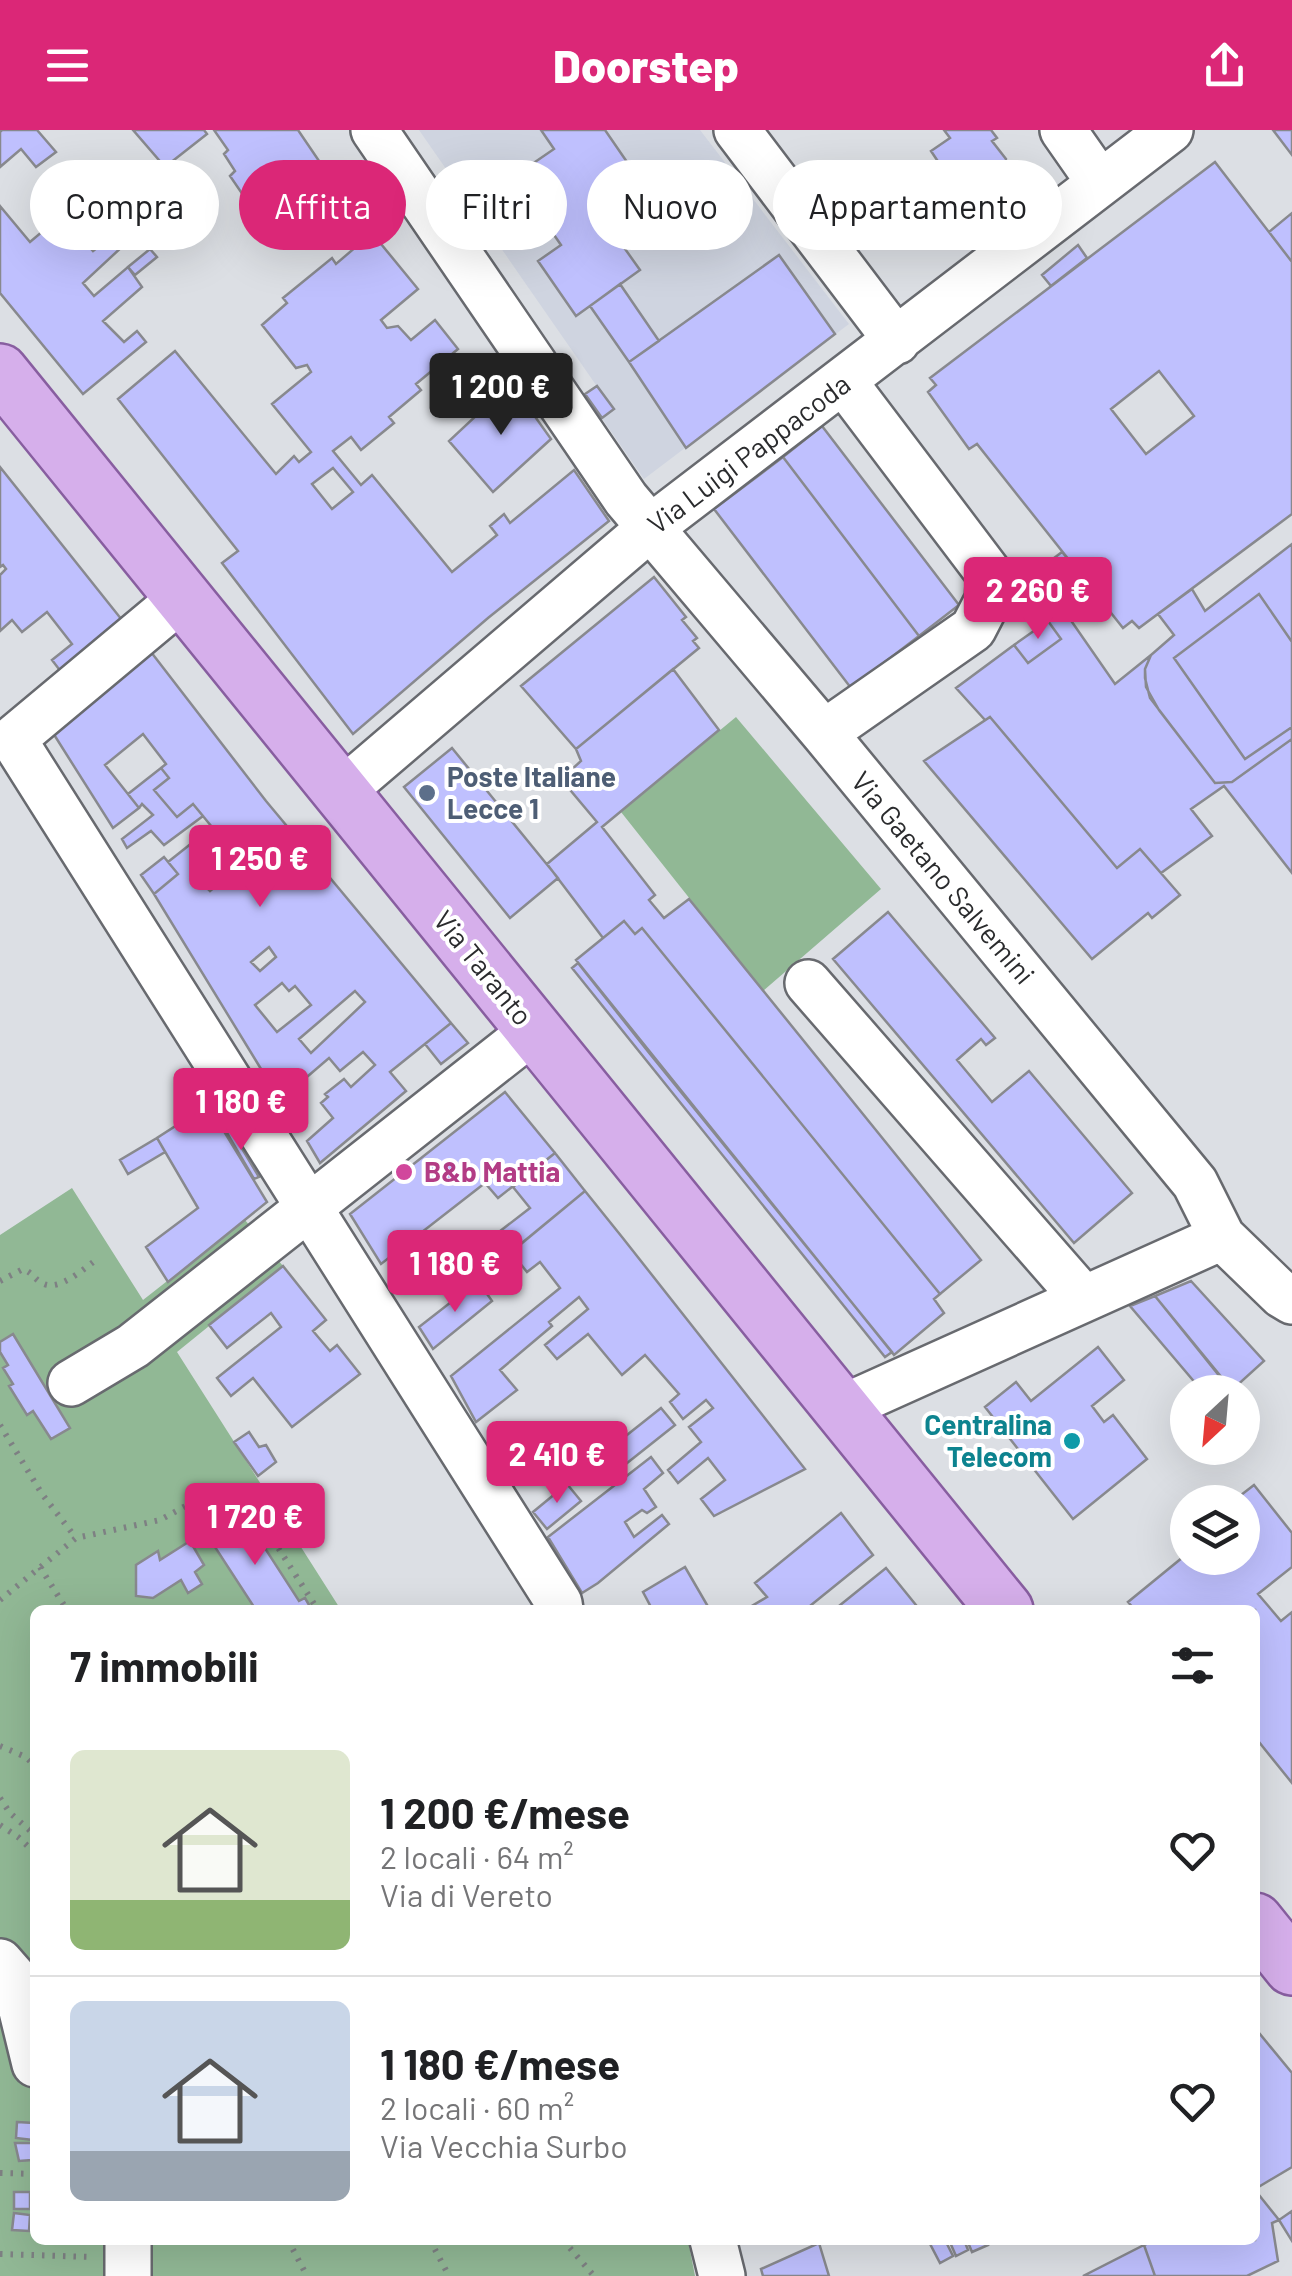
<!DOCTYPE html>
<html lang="it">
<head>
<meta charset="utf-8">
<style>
  body { margin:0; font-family:Barlow,sans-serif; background:#f6f6f6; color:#202124; height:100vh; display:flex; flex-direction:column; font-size:38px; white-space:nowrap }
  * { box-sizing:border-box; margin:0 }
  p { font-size:32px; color:#757577 }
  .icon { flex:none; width:55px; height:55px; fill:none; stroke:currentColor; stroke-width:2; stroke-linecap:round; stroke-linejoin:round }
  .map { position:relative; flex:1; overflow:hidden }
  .sheet { position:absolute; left:30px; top:1475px; width:1230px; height:640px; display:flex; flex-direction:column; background:#fff; border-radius:15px; box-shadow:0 10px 40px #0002 }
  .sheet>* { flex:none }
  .top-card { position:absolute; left:30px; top:30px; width:1232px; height:90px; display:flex; gap:20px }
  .needle { width:65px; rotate:206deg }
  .buttons { position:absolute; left:1170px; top:1245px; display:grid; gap:20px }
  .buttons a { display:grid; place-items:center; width:90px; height:90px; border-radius:50%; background:#fff; box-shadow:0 10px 40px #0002; font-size:50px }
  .price { position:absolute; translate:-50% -85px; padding:0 22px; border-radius:10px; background:#db2777; color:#fff; font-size:32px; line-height:65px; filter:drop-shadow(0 2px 5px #0008) }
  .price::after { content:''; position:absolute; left:50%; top:60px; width:30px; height:22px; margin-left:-15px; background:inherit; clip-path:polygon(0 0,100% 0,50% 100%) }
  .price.current { background:#222; color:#fff }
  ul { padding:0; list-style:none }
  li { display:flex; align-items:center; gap:30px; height:250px; padding:0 40px }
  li+li { border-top:2px solid #e0e0e0 }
  li span { display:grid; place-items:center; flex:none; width:280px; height:200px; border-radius:15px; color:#555 }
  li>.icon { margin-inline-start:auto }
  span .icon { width:120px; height:120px; fill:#fffc; stroke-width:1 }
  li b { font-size:42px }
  h2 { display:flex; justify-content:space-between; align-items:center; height:120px; padding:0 40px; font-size:42px }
  .tag { padding:0 35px; border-radius:45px; background:#fff; box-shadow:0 10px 40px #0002; font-size:35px; line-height:90px }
  .tag.current { background:#db2777; color:#fff }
  header { display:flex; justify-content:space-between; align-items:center; height:130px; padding:0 40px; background:#db2777; color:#fff; font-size:45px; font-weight:800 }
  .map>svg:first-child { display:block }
  .built { fill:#cfd4e0 }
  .green { fill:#91b895 }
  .building { fill:#bfc0fe; stroke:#88898e; stroke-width:2.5; fill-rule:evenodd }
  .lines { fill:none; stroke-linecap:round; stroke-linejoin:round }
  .minor-casing { stroke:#686a6f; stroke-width:50 }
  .major-casing { stroke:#885ea0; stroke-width:60 }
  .path { stroke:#7e8083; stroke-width:6; stroke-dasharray:2.5 8; stroke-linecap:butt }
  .minor { stroke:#fff; stroke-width:45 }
  .major { stroke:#d6afeb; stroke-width:55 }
  .service-dot { fill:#5c6f8a; stroke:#fff; stroke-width:4 }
  .hotel-dot { fill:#d1479c; stroke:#fff; stroke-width:4 }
  .culture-dot { fill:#0f9aa8; stroke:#fff; stroke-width:4 }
  .labels { text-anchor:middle; stroke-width:8; stroke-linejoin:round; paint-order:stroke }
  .street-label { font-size:28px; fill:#2a2b2d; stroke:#fff }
  .service-label { font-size:28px; font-weight:bold; fill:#4e5e75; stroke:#fff; text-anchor:start }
  .hotel-label { font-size:28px; font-weight:bold; fill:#b23c85; stroke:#fff; text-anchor:start }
  .culture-label { font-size:28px; font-weight:bold; fill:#0d838f; stroke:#fff; text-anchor:end }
</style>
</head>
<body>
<header><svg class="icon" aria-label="menu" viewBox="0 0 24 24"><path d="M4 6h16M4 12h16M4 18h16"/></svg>Doorstep<svg class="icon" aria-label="share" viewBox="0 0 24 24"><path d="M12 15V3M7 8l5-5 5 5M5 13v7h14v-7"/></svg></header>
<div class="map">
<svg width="1292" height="2146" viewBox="0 0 1292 2146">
  <rect width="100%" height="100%" fill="#dcdfe4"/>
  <path class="built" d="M 419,0 L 700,0 L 849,194 L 644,349 L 585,264 L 596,255 Z"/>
  <path class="green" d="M 736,587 L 881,759 L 763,861 L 621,682 Z
    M 72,1058 L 143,1170 L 245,1090 L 283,1136 L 177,1222 L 341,1480 L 35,1480 L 35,2110 L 688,2110 L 695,2146 L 0,2146 L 0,1105 Z"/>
  <path class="building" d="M 2,0 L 37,0 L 56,22 L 36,37 L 21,19 L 0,37 L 0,2 Z
    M 133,0 L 204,0 L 207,4 L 165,37 Z
    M 214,0 L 298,0 L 334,53 L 277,100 L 263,82 L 258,87 L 230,46 L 235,41 L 224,24 L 228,20 Z
    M 541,0 L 605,0 L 660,80 L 618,109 L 640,140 L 576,186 L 538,131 L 561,115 L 534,76 L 511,91 L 491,62 L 554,19 Z
    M 944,0 L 991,0 L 997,8 L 992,11 L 1006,29 L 1001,45 L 983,56 L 986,60 L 972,68 L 967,86 L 926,114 L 908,112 L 896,95 L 893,97 L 881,79 L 941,36 L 931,21 L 950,8 Z
    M 1273,0 L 1292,0 L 1292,25 Z
    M 1215,32 L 1292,132 L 1292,384 L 1139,498 L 1132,491 L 1123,498 L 977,314 L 969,319 L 928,262 L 936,255 L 930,248 ZM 1159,241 L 1194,286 L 1146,324 L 1111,279 Z
    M 0,76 L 30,112 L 56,90 L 78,115 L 83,110 L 93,121 L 130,92 L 138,102 L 83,153 L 94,166 L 128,137 L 142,157 L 103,191 L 124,212 L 137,201 L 146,212 L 83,264 L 0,163 Z
    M 1292,83 L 1292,132 L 1269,102 Z
    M 372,103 L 418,159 L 381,190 L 387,198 L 398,196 L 411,210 L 435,190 L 458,219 L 416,254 L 421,260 L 389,287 L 394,293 L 361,320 L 351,307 L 333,321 L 361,355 L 372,345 L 452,442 L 497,405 L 490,396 L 504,384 L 510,393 L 574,340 L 609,391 L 488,488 L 353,604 L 222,433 L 238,421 L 118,269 L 175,221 L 276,344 L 294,326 L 299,332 L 311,322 L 272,274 L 311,242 L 307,235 L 296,238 L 262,195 L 287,173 L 283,168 L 332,128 L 336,134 ZM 333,338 L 353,362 L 332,379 L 312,354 Z
    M 1078,115 L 1087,128 L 1051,156 L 1042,145 Z
    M 150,119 L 157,127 L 135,145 L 128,137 Z
    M 779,125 L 835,204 L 686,318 L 629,232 Z
    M 620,154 L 659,211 L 629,232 L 590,176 Z
    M 511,253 L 551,309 L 493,362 L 449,311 Z
    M 597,256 L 614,279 L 602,288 L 585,264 Z
    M 822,296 L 959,475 L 919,506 L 783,327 Z
    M 783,327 L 919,506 L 851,558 L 714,379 Z
    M 0,337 L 126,495 L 65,547 L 52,530 L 72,514 L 47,482 L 22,502 L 12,490 L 0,501 L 0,445 L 6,439 L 3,435 L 0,437 Z
    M 1292,414 L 1292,512 L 1259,464 L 1174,528 L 1245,629 L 1292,597 L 1292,609 L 1232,652 L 1215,653 L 1159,580 L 1146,557 L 1145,539 L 1151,525 L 1174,505 L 1158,484 L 1192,459 L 1205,481 Z
    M 1062,422 L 1074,436 L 1049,457 L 1037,441 Z
    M 654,447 L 686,487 L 682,490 L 697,508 L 693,511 L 699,518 L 576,619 L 521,556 Z
    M 1259,464 L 1292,512 L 1292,597 L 1245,629 L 1174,528 Z
    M 1063,479 L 1115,554 L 1151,525 L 1145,539 L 1145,548 L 1150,568 L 1215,653 L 1232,652 L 1292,609 L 1292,743 L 1224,656 L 1191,679 L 1212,706 L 1161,743 L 1140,719 L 1117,738 L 990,587 L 985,590 L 956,558 L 1014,515 L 1028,533 L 1061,509 L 1048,491 Z
    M 1048,491 L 1061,509 L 1028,533 L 1014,515 Z
    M 151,522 L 266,671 L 451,893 L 390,942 L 406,961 L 320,1033 L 307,1011 L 333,988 L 321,973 L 328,967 L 325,964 L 344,949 L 351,957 L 375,935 L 363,922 L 340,941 L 329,928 L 280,970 L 154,764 L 178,744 L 168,732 L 212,697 L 193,674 L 177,687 L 154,660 L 169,648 L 161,638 L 166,634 L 143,604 L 105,635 L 139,678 L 113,698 L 53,603 ZM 235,724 L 242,734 L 210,761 L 199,750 ZM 269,817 L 276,827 L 260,841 L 251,832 ZM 282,853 L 289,861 L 295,856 L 311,875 L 277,902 L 255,875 ZM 355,861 L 365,872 L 311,923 L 299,909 Z
    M 673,539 L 719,600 L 602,697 L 655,765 L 649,770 L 664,788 L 689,769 L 981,1130 L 940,1164 L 642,798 L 635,804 L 624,791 L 603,808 L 547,734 L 597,692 L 561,649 L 581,631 L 576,619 Z
    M 990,587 L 1117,738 L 1140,719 L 1180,765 L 1152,788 L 1148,783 L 1092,829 L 924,631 Z
    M 452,618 L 558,748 L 510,788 L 404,657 Z
    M 161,638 L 169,648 L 154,660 L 177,687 L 193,674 L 203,686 L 164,715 L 151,701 L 127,718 L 122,709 L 153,685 L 142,674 L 139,678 L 128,664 Z
    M 164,727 L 178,744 L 154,764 L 141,745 Z
    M 888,782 L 995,908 L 986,915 L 981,909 L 957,930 L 992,972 L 1029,941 L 1132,1063 L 1074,1113 L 833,829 Z
    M 624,791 L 635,804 L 642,798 L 940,1164 L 934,1169 L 944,1183 L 894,1225 L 576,830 Z
    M 578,833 L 650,924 L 892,1222 L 885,1227 L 572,838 Z
    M 451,893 L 468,913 L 441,934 L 425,914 Z
    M 505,962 L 555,1023 L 498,1068 L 485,1053 L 381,1134 L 350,1084 Z
    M 208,975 L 267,1072 L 168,1152 L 146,1117 L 198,1078 L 157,1008 Z
    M 228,995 L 259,1047 L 254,1049 L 224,998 Z
    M 157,1008 L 165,1022 L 128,1044 L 120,1030 Z
    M 555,1023 L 585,1061 L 509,1124 L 495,1105 L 530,1078 L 513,1057 Z
    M 585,1061 L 622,1107 L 805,1339 L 714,1386 L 701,1369 L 725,1350 L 708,1328 L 678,1353 L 668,1340 L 701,1312 L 689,1297 L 713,1278 L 706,1270 L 683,1289 L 670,1272 L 679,1264 L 645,1225 L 622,1245 L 588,1204 L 557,1229 L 545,1215 L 588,1179 L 579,1167 L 549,1192 L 552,1196 L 500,1240 L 517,1260 L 476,1292 L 451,1246 L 560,1158 L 540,1132 L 527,1142 L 511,1122 Z
    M 283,1136 L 326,1190 L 313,1201 L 330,1221 L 337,1215 L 360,1244 L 292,1297 L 253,1248 L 231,1266 L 217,1248 L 281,1197 L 271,1183 L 227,1218 L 209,1195 Z
    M 478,1151 L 492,1171 L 433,1219 L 419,1197 Z
    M 1191,1151 L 1264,1231 L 1232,1260 L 1155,1166 Z
    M 1155,1166 L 1225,1253 L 1215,1262 L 1203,1262 L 1130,1176 Z
    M 13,1204 L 70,1298 L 51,1309 L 33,1281 L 27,1285 L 9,1256 L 13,1254 L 3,1238 L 8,1235 L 0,1222 L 0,1212 Z
    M 1098,1217 L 1124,1250 L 1092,1276 L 1104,1292 L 1113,1285 L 1147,1329 L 1073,1389 L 985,1277 L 1016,1252 L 1031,1271 Z
    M 661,1278 L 675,1295 L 612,1345 L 598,1328 Z
    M 249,1302 L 259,1317 L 266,1315 L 276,1332 L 258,1346 L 234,1312 Z
    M 651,1327 L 663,1343 L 644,1359 L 656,1377 L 647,1383 L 642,1380 L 625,1392 L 634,1407 L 662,1385 L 669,1394 L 598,1453 L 582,1463 L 548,1407 Z
    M 567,1354 L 581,1371 L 547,1399 L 533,1382 Z
    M 1254,1355 L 1292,1403 L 1292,1437 L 1258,1464 L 1281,1491 L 1292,1482 L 1292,1653 L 1255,1607 L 1255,1480 L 1135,1480 L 1128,1472 L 1188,1423 L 1188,1428 L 1206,1428 L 1213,1436 L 1221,1431 L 1218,1428 L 1242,1428 L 1242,1372 L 1232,1372 Z
    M 841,1383 L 873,1425 L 805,1480 L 745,1480 L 767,1467 L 755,1453 Z
    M 229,1386 L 236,1386 L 243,1395 L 248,1392 L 299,1471 L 305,1468 L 312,1480 L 256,1480 L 213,1414 L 222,1409 L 216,1400 L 219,1393 Z
    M 190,1411 L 204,1435 L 195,1442 L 202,1454 L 188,1463 L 181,1450 L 153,1468 L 136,1466 L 136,1435 L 158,1421 L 160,1430 Z
    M 685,1437 L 710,1480 L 650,1480 L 652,1479 L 643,1462 Z
    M 886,1438 L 920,1480 L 834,1480 Z
    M 1255,1898 L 1292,1943 L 1292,2037 L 1255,2059 Z
    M 17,1992 L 34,1993 L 33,2010 L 16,2008 Z
    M 15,2013 L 32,2013 L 32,2030 L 19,2031 Z
    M 1255,2060 L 1279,2090 L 1272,2093 L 1278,2131 L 1247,2146 L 1155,2146 L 1144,2115 L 1155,2110 L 1255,2110 Z
    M 14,2062 L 30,2062 L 30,2079 L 14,2079 Z
    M 1292,2081 L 1292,2111 L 1279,2090 Z
    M 14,2083 L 30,2085 L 29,2101 L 12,2100 Z
    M 928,2110 L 945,2110 L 953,2126 L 940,2133 Z
    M 949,2110 L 964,2110 L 968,2120 L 956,2126 Z
    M 967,2110 L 986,2110 L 988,2115 L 972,2122 Z
    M 819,2113 L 829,2146 L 763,2146 L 761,2139 Z
    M 1144,2115 L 1155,2146 L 1083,2146 Z"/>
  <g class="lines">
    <g class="minor-casing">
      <path id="minor" d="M 374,0 L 626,369 L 824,603 L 1195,1053 L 1222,1107
        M 737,0 L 897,211
        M 1063,0 L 1100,53
        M 183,467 L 13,609 L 559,1473 L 560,1480
        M 824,603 L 973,499 L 988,470 L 990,445 L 844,252
        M 340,663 L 650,398 L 1170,0
        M 808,853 L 1084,1169
        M 71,1253 L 133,1216 L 534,900
        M 842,1278 L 1222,1107 L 1282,1165 L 1292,1171
        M 0,1832 L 14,1848 L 35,1934
        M 713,2110 L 722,2146
        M 128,2146 L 128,2110"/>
    </g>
    <g class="major-casing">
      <path id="major" d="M 0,242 L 1005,1480
        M 1255,1791 L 1292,1837"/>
    </g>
    <path class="path" d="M 0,1151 L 23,1139 C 33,1143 34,1149 42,1153 C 59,1163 85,1137 99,1128
      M 0,1295 L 42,1364 L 76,1408
      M 40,1437 L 67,1480
      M 0,1470 L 76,1408 L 160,1390 L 191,1373 L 201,1389 L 241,1360 L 318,1480
      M 0,1616 L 26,1627 L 35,1636
      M 0,1668 L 10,1683 L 35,1705
      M 0,1695 L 18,1707 L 33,1721 L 35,1719
      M 0,2043 L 35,2044
      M 288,2110 L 307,2146
      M 430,2110 L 449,2146
      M 563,2110 L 594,2146
      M 0,2124 L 92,2127"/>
    <use href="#minor" class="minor"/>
    <use href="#major" class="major"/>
  </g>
  <circle class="service-dot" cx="427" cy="663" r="10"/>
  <circle class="hotel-dot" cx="404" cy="1042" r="10"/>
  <circle class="culture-dot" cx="1072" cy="1311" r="10"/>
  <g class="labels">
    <g class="street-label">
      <text transform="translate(749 324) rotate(-37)" y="10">Via Luigi Pappacoda</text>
      <text transform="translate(943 748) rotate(50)" y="10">Via Gaetano Salvemini</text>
      <text transform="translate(483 838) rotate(51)" y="10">Via Taranto</text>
    </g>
    <g class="service-label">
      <text x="447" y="657">Poste Italiane<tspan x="447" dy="32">Lecce 1</tspan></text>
    </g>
    <g class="hotel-label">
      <text x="424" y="1052">B&amp;b Mattia</text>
    </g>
    <g class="culture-label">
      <text x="1052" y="1305">Centralina<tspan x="1052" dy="32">Telecom</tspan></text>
    </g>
  </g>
</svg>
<div class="buttons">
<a><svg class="needle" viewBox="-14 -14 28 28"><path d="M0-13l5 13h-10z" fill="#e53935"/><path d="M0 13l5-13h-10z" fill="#757577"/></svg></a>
<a><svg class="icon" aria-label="layers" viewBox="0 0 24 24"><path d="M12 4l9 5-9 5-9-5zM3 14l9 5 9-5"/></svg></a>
</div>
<b class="price current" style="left:501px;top:308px">1 200 €</b>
<b class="price" style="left:1038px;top:512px">2 260 €</b>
<b class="price" style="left:260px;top:780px">1 250 €</b>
<b class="price" style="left:241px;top:1023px">1 180 €</b>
<b class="price" style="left:455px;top:1185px">1 180 €</b>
<b class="price" style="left:557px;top:1376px">2 410 €</b>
<b class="price" style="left:255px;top:1438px">1 720 €</b>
<div class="top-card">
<a class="tag">Compra</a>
<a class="tag current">Affitta</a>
<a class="tag">Filtri</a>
<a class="tag">Nuovo</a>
<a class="tag">Appartamento</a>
</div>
<section class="sheet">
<h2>7 immobili<svg class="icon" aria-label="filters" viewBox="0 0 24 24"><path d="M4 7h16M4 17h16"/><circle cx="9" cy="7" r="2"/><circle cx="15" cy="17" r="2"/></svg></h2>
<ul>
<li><span style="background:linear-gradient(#dfe7d0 75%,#8fb573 0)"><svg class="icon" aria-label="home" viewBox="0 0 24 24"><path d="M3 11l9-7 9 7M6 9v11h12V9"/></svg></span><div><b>1 200 €/mese</b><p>2 locali · 64 m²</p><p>Via di Vereto</p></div><svg class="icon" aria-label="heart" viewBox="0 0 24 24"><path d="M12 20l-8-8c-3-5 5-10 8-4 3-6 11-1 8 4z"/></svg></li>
<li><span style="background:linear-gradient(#c9d6e8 75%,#9aa5b1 0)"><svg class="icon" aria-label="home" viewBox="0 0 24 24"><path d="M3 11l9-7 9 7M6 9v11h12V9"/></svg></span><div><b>1 180 €/mese</b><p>2 locali · 60 m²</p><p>Via Vecchia Surbo</p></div><svg class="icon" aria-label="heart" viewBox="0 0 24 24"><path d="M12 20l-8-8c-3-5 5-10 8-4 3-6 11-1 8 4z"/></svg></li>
</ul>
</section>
</div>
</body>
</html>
